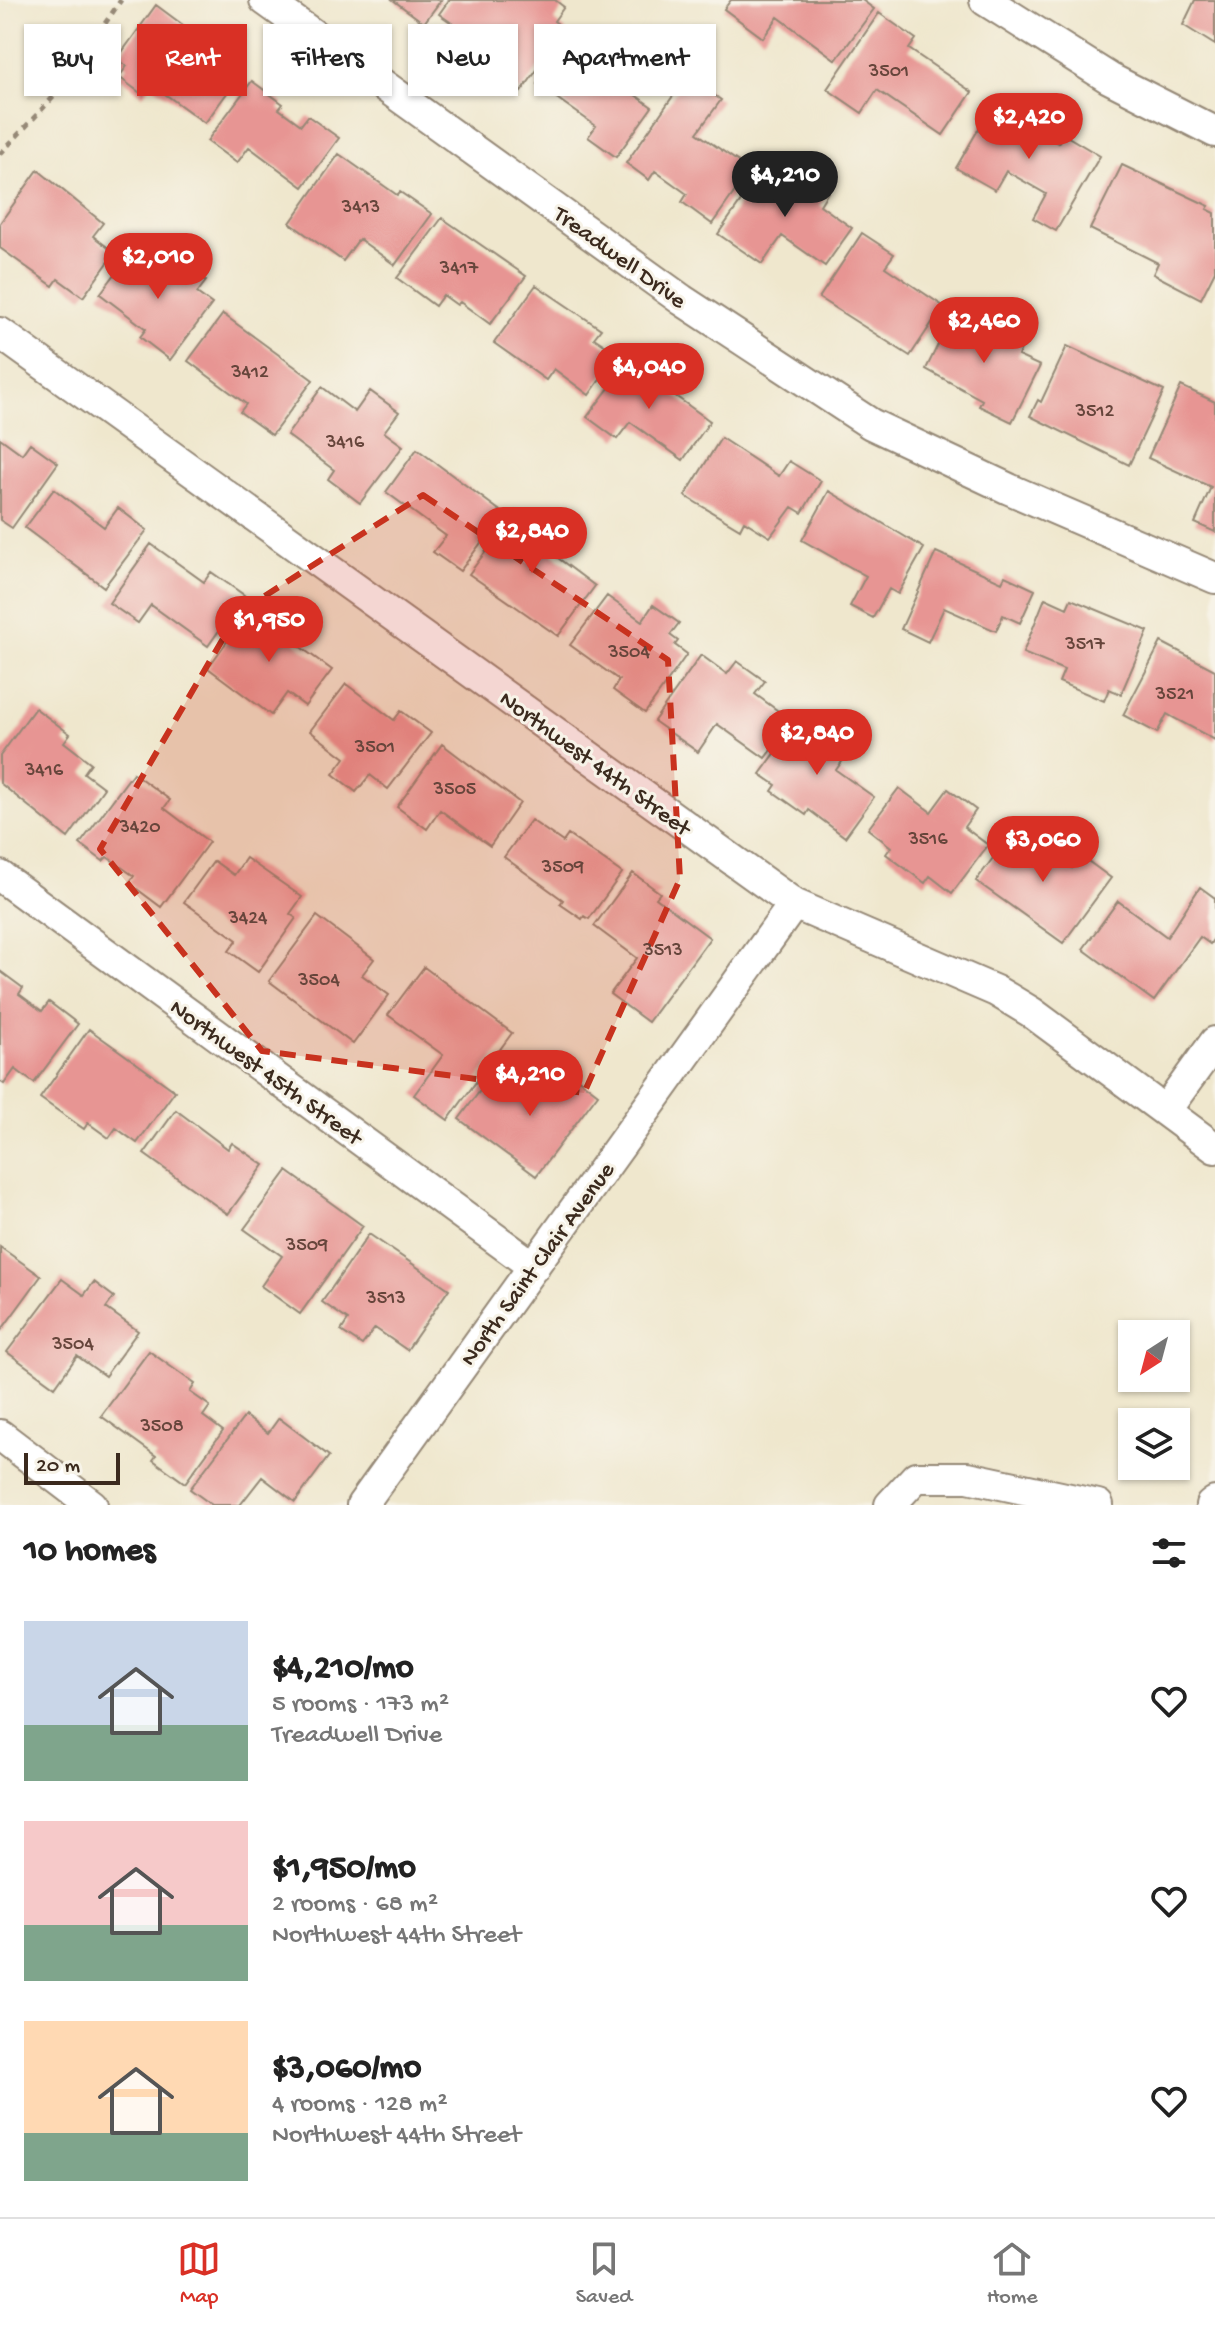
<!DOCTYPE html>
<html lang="en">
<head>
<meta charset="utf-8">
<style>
  body { margin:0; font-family:"Gochi Hand",sans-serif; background:#f6f6f6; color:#222; height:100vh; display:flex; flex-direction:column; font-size:30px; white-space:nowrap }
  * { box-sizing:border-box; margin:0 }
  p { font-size:26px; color:#767676 }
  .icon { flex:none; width:44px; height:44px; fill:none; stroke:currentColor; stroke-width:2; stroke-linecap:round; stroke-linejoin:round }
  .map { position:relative; height:1505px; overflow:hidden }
  .details { display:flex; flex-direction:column; background:#fff; flex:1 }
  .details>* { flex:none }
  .hud { position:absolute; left:24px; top:24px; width:800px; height:72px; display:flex; gap:16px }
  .needle { width:52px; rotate:216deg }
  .buttons { position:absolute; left:1118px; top:1320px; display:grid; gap:16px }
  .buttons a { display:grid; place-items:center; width:72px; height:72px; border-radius:0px; background:#fff; box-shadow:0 2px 6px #0004; font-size:40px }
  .scale { position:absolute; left:24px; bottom:20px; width:96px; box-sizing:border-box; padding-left:8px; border:4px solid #3b2a1e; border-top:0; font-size:22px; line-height:28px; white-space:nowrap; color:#3b2a1e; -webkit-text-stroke:6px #f7f3e8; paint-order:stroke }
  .price { position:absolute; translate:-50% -68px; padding:0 18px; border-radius:28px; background:#d93025; color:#fff; font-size:26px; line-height:52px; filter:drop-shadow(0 2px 4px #0008) }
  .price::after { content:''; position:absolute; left:50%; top:48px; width:24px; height:18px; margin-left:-12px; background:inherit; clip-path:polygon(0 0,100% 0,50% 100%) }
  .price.on { background:#222; color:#fff }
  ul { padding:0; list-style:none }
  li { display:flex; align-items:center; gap:24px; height:200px; padding:0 24px }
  li span { display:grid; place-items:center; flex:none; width:224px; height:160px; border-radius:0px; color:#555 }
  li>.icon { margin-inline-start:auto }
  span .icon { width:96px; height:96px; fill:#fffc; stroke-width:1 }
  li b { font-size:34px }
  h2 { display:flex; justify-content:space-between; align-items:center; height:96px; padding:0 24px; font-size:34px }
  .pill { padding:0 28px; border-radius:0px; background:#fff; box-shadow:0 2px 6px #0004; font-size:28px; line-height:72px }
  .pill.on { background:#d93025; color:#fff }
  .tabs { display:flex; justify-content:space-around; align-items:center; height:112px; border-top:2px solid #e0e0e0; background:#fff; font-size:22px; color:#767676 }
  .tabs a { display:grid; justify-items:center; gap:4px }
  .tabs .on { color:#d93025 }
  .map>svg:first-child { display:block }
  .building { fill:#e79593 }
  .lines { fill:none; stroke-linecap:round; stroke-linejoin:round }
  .minor-casing { stroke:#958876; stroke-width:34 }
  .path { stroke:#958876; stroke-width:5; stroke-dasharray:6 6; stroke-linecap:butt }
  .minor { stroke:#fff; stroke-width:30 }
  .marked { fill:#c8321e; fill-opacity:0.2; stroke:#c8321e; stroke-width:6; stroke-dasharray:16 10; stroke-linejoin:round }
  .labels { text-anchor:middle; stroke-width:6; stroke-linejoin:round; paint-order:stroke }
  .number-label { font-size:20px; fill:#66453b }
  .street-label { font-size:24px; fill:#3b2a1e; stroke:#f7f3e8 }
</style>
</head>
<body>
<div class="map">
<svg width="1215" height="1505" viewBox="0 0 1215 1505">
  <rect width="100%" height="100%" fill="#f7f3e8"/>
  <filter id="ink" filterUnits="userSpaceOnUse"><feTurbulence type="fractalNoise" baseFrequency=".0125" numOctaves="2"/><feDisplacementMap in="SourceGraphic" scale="16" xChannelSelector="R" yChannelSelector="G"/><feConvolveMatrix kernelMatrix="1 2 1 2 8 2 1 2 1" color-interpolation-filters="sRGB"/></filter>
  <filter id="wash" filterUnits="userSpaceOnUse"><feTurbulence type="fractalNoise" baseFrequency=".006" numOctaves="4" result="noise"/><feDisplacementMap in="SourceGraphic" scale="32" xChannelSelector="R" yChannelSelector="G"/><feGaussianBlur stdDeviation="1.8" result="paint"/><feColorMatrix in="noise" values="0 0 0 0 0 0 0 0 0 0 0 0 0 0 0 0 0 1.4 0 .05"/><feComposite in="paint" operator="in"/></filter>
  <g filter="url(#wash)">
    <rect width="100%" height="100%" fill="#efe7cd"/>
    <g id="blocks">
      <path class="building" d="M 393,0 L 441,0 L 424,23 Z
        M 449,0 L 555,0 L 564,7 L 554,21 L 566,30 L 521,92 L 488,68 L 497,55 L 439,14 Z
        M 731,0 L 862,0 L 874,9 L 836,60 L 778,17 L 763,38 L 724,9 Z
        M 1195,0 L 1215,0 L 1215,45 L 1183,25 Z
        M 156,5 L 191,31 L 184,40 L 238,78 L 205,123 L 151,84 L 143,95 L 119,77 L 127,66 L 117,59 Z
        M 879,13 L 916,39 L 909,49 L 972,92 L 943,135 L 877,90 L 862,113 L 827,89 Z
        M 565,45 L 652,107 L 616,157 L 588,137 L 596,126 L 537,84 Z
        M 687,76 L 721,100 L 697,133 L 750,170 L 712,224 L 682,202 L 687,194 L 655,171 L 649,180 L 626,163 Z
        M 252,81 L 283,104 L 279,109 L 301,125 L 308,116 L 339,138 L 303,187 L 249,147 L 237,163 L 207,141 Z
        M 997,97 L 1026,114 L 1022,122 L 1058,143 L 1063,134 L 1100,156 L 1056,231 L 1033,218 L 1046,194 L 1006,171 L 995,190 L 956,168 Z
        M 339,154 L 397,195 L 400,192 L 432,214 L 395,265 L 359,239 L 343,261 L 290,223 Z
        M 1122,165 L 1209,206 L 1207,209 L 1215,213 L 1215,271 L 1201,299 L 1153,274 L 1158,263 L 1090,229 Z
        M 765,167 L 791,186 L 800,173 L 828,192 L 820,205 L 852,228 L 825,266 L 782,236 L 762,264 L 718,234 Z
        M 38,170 L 103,223 L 93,236 L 115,253 L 83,297 L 58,279 L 53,286 L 0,248 L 0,223 Z
        M 442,218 L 526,276 L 490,324 L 460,302 L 457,305 L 443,295 L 435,306 L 397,278 Z
        M 862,233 L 894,254 L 885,267 L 943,306 L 910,356 L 819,298 Z
        M 135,248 L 172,275 L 181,263 L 206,281 L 197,293 L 212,304 L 170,360 L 140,337 L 146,329 L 100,294 Z
        M 536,285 L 601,329 L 594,338 L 618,354 L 589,395 L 554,369 L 546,380 L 494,343 Z
        M 955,310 L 1023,344 L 1018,356 L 1040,366 L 1012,422 L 979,406 L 982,400 L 926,369 Z
        M 223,314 L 313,380 L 272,435 L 240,412 L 246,404 L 188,361 Z
        M 1067,346 L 1164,391 L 1129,465 L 1030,416 L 1038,400 L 1041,402 Z
        M 629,362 L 643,372 L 646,368 L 677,390 L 674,395 L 710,421 L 683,460 L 630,422 L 617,439 L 587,417 Z
        M 1181,386 L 1215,402 L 1215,532 L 1195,523 L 1211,487 L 1148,458 Z
        M 322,387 L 355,412 L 370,391 L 399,412 L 384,432 L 403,446 L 360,503 L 328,479 L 334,470 L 287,435 Z
        M 0,438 L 22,454 L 30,443 L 58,463 L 12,528 L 0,520 Z
        M 721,438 L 779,476 L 789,461 L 821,481 L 802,513 L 792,507 L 770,537 L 744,521 L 740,529 L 685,496 Z
        M 417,449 L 503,513 L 460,571 L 433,552 L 446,536 L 386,492 Z
        M 54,489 L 104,527 L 118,508 L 147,530 L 104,587 L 25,528 Z
        M 829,491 L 924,548 L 898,594 L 889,589 L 873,618 L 850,606 L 866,576 L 802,540 Z
        M 516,511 L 549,536 L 542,546 L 595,586 L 558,636 L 469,574 Z
        M 151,544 L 204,582 L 211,572 L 244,595 L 208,646 L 151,605 L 138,623 L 109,603 Z
        M 936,552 L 1002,582 L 1005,576 L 1035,590 L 1020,623 L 1003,615 L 996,631 L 944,608 L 928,642 L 901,629 Z
        M 607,596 L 642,621 L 653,605 L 679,623 L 670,635 L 678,641 L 675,645 L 687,654 L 645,713 L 613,690 L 619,680 L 570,645 Z
        M 1045,598 L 1067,608 L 1071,599 L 1148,631 L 1121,694 L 1109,689 L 1104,701 L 1059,682 L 1064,670 L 1023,653 Z
        M 250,609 L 267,622 L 271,616 L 300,636 L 295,643 L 332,670 L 305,706 L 287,693 L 271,715 L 208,668 Z
        M 1161,642 L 1215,670 L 1215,740 L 1167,714 L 1157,733 L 1123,715 Z
        M 701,655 L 727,674 L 737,661 L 765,681 L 755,694 L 792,721 L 765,758 L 717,724 L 698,752 L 654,721 Z
        M 346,684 L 394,720 L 401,711 L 431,733 L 388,789 L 370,775 L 356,792 L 333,774 L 345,758 L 310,731 Z
        M 35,708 L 70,734 L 64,742 L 91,763 L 84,773 L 104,788 L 68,838 L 0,783 L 0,756 Z
        M 804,714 L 851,749 L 836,770 L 874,797 L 845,837 L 809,810 L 806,815 L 772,791 L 776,785 L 760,774 Z
        M 442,744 L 520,803 L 490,846 L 440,810 L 427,829 L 397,807 Z
        M 133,773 L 170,800 L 164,808 L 209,842 L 161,907 L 129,883 L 134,876 L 107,857 L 103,861 L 80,844 Z
        M 899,788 L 931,812 L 948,789 L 976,810 L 964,827 L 988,845 L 952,893 L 930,876 L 925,883 L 886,854 L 891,847 L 868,829 Z
        M 531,820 L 563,842 L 568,835 L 622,873 L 589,919 L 584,916 L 582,919 L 560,904 L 563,900 L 504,857 Z
        M 1016,827 L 1072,868 L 1081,856 L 1111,878 L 1063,943 L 976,881 Z
        M 246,858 L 302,897 L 290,914 L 296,918 L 258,972 L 229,951 L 237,940 L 184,902 L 214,861 L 234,875 Z
        M 633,873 L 660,893 L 656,898 L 710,938 L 648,1022 L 610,994 L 637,958 L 594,926 Z
        M 1200,887 L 1215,898 L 1215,937 L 1210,944 L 1200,937 L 1154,1001 L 1083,949 L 1118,901 L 1167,937 Z
        M 317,916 L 374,959 L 362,975 L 389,995 L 353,1044 L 269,981 Z
        M 424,967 L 512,1033 L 448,1120 L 414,1095 L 443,1055 L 388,1015 Z
        M 0,971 L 23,988 L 19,994 L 42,1011 L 49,1002 L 78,1024 L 34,1083 L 15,1069 L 4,1084 L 0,1081 Z
        M 89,1029 L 175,1091 L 137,1143 L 116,1128 L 109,1138 L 88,1123 L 84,1129 L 40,1098 Z
        M 565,1069 L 598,1094 L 536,1176 L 459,1119 L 488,1080 L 517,1102 L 534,1079 L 550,1091 Z
        M 176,1110 L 228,1149 L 232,1143 L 264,1165 L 228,1214 L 144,1154 Z
        M 287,1171 L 363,1226 L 300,1314 L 261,1286 L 282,1256 L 244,1229 Z
        M 369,1234 L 449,1289 L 407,1350 L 375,1328 L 362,1345 L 341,1331 L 348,1320 L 322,1302 Z
        M 0,1247 L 41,1276 L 0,1332 Z
        M 62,1279 L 84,1295 L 94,1282 L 114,1297 L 106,1308 L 138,1331 L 105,1376 L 77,1356 L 55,1387 L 7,1352 Z
        M 149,1351 L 195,1384 L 190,1392 L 210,1406 L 203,1416 L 223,1431 L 185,1483 L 153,1460 L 156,1456 L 101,1416 Z
        M 245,1416 L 268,1433 L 279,1418 L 329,1456 L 295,1502 L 262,1477 L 240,1505 L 212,1505 L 190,1489 Z"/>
    </g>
  </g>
  <g filter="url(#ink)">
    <use href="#blocks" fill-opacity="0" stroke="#958876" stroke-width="2"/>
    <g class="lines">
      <g class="minor-casing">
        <path id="minor" d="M 265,0 L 682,300 L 871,424 L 1009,489 L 1215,578
          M 985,0 L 1109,78 L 1215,132
          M 0,333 L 794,904 L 996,991 L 1031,1012 L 1215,1148
          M 0,876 L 534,1267
          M 1165,1111 L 1215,1042
          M 0,1435 L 92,1505
          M 362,1505 L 794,904
          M 890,1505 L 916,1477 L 968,1477 L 1098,1505
          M 1211,1505 L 1215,1502"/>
      </g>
      <path class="path" d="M 0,154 L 59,91 L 121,0"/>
      <use href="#minor" class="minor"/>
    </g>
  </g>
  <path class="marked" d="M 423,495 L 668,660 L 680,879 L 584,1093 L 262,1051 L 100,849 L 238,613 Z"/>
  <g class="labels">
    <g class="number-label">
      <text x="889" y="76">3501</text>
      <text x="361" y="212">3413</text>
      <text x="459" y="273">3417</text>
      <text x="250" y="377">3412</text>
      <text x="1095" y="416">3512</text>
      <text x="345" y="447">3416</text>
      <text x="1085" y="649">3517</text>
      <text x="629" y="657">3504</text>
      <text x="1175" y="699">3521</text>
      <text x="375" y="752">3501</text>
      <text x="44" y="775">3416</text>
      <text x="455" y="794">3505</text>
      <text x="140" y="832">3420</text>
      <text x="928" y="844">3516</text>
      <text x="563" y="872">3509</text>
      <text x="248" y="923">3424</text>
      <text x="663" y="955">3513</text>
      <text x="319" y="985">3504</text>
      <text x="307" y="1250">3509</text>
      <text x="386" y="1303">3513</text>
      <text x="73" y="1349">3504</text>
      <text x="162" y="1431">3508</text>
    </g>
    <g class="street-label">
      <text transform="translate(621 256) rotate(36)" y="8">Treadwell Drive</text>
      <text transform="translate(596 762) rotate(36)" y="8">Northwest 44th Street</text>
      <text transform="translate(267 1071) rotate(36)" y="8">Northwest 45th Street</text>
      <text transform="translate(536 1263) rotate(-54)" y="8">North Saint Clair Avenue</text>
    </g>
  </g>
</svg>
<div class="buttons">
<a><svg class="needle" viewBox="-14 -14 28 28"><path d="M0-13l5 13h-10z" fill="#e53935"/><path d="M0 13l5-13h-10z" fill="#767676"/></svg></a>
<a><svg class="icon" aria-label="layers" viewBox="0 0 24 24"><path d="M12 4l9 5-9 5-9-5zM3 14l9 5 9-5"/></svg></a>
</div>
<div class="scale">20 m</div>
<b class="price" style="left:1029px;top:161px">$2,420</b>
<b class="price on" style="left:785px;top:219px">$4,210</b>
<b class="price" style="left:158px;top:301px">$2,010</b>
<b class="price" style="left:984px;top:365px">$2,460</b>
<b class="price" style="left:649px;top:411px">$4,040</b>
<b class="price" style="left:532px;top:575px">$2,840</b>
<b class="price" style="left:269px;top:664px">$1,950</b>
<b class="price" style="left:817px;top:777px">$2,840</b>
<b class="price" style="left:1043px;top:884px">$3,060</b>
<b class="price" style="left:530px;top:1118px">$4,210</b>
<div class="hud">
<a class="pill">Buy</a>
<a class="pill on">Rent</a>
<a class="pill">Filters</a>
<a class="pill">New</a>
<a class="pill">Apartment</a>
</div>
</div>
<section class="details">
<h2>10 homes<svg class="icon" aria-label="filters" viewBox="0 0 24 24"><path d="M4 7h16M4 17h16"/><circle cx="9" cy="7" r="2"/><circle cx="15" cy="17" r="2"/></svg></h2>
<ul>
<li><span style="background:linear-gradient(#c9d6e8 65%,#7fa58c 0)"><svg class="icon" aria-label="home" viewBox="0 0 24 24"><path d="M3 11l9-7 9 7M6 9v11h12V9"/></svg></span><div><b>$4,210/mo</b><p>5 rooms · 173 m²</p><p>Treadwell Drive</p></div><svg class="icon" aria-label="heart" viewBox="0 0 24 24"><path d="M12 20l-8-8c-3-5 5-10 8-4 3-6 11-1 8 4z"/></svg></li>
<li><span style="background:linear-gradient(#f6c9c9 65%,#7fa58c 0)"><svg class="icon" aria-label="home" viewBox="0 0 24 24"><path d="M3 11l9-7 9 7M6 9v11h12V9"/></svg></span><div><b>$1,950/mo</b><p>2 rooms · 68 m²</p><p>Northwest 44th Street</p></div><svg class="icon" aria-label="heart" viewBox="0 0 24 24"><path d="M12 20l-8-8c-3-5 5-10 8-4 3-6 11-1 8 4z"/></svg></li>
<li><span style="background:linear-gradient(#ffd9b3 70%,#7fa58c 0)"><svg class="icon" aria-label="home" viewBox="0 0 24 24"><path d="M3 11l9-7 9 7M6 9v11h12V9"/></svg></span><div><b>$3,060/mo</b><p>4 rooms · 128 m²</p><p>Northwest 44th Street</p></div><svg class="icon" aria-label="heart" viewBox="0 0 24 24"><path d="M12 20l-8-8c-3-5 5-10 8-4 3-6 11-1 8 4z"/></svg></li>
</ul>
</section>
<nav class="tabs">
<a class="on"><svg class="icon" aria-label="map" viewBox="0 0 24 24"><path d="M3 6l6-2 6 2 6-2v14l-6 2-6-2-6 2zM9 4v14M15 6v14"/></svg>Map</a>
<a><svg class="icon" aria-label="saved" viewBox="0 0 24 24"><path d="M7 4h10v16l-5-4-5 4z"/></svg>Saved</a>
<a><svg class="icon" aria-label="home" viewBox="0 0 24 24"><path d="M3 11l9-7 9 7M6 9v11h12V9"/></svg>Home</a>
</nav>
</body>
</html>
